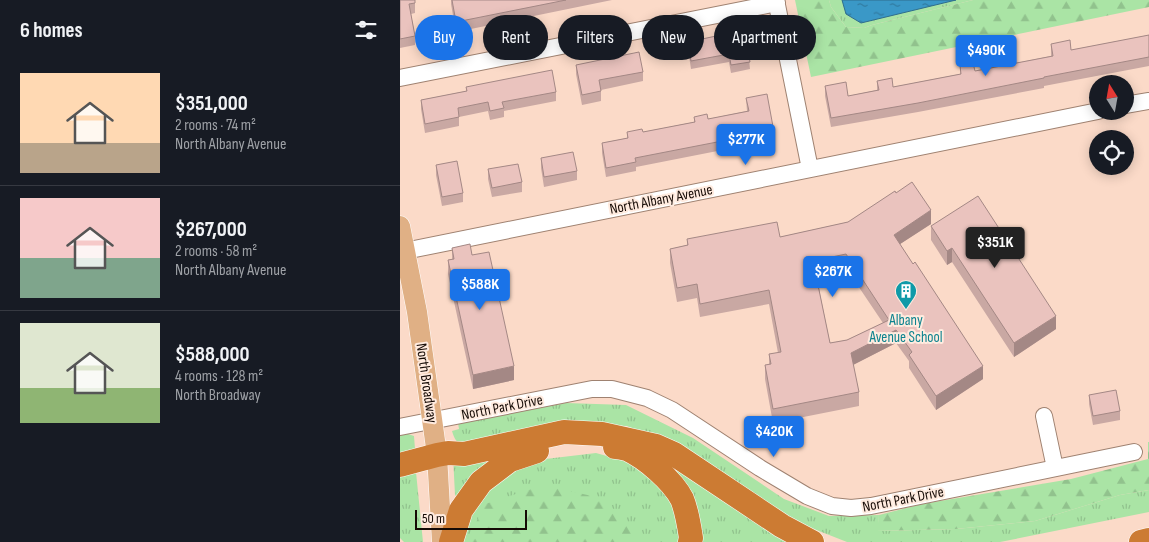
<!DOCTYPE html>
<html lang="en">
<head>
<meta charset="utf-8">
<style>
  body { margin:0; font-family:"Sofia Sans Condensed",sans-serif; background:#20242c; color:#f1f3f6; height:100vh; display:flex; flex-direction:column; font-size:19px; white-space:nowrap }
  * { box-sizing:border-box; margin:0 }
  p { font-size:16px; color:#9ea1a6 }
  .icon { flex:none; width:28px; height:28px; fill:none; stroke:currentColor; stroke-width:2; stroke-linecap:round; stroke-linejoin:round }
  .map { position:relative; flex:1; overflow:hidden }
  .details { display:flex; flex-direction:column; background:#171b24; width:400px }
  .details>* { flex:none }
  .top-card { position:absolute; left:15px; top:15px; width:475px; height:45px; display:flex; gap:10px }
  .needle { width:32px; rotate:349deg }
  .fabs { position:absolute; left:689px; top:75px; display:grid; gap:10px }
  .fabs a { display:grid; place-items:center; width:45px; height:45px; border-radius:50%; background:#171b24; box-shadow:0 2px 12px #0003; font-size:25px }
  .scale { position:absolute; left:15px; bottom:12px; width:112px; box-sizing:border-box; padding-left:5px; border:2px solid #150a05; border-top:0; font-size:14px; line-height:18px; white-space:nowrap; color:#150a05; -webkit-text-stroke:4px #ffebdf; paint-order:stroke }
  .price { position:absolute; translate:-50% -42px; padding:0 11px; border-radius:5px; background:#1a73e8; color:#fff; font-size:16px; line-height:32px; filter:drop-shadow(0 1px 2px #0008) }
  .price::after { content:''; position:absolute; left:50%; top:30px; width:15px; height:11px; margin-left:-8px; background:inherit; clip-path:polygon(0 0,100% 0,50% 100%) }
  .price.on { background:#222; color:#fff }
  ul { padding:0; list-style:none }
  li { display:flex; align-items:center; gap:15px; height:125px; padding:0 20px }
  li+li { border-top:1px solid #363941 }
  li span { display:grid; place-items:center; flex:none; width:140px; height:100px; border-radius:0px; color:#555 }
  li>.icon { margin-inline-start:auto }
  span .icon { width:60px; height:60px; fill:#fffc; stroke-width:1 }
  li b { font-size:21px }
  h2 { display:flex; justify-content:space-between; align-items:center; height:60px; padding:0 20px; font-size:21px }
  .pill { padding:0 18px; border-radius:22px; background:#171b24; box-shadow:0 2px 12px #0003; font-size:18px; line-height:45px }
  .pill.on { background:#1a73e8; color:#fff }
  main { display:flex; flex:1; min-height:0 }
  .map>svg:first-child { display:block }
  .grass { fill:url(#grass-tufts) }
  .forest { fill:url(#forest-firs) }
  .water { fill:url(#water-ripples); stroke:#2f6d8d }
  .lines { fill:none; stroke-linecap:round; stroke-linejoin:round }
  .minor-casing { stroke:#9f8271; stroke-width:18 }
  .major-casing { stroke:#fff; stroke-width:21 }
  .highway-casing { stroke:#fff; stroke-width:25 }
  .minor { stroke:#fff; stroke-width:16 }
  .major { stroke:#e0b085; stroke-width:20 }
  .highway { stroke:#cc7b33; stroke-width:24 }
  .wall { fill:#c9a8a3; fill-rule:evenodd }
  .shaded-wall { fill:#a48885 }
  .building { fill:#eac3be; stroke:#a48885; fill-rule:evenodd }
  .labels { text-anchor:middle; stroke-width:4; stroke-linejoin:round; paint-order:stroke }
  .street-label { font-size:15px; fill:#150a05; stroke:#ffebdf }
  .culture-label { font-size:15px; fill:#0d838f; stroke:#ffebdf }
</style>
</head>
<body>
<main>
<section class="details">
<h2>6 homes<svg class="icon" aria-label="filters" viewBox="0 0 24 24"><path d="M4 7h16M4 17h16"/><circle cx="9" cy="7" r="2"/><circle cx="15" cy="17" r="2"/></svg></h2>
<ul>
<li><span style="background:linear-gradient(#ffd9b3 70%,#b9a48a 0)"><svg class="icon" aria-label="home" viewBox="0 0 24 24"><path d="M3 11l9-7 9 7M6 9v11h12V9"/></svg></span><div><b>$351,000</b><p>2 rooms · 74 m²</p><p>North Albany Avenue</p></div></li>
<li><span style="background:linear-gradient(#f6c9c9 60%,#7fa58c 0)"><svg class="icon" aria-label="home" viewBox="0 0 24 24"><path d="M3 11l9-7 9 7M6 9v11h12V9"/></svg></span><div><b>$267,000</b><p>2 rooms · 58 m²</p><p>North Albany Avenue</p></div></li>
<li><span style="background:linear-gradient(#dfe7d0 65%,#8fb573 0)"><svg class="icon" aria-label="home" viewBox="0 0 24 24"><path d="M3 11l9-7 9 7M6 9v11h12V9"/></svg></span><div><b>$588,000</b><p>4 rooms · 128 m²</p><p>North Broadway</p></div></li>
</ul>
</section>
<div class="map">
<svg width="749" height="542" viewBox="0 0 749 542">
  <defs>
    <pattern id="grass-tufts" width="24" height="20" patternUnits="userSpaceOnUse" patternTransform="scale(1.25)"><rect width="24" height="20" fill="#aae4a5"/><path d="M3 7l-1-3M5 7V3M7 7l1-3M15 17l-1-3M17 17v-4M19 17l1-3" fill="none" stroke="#91c28d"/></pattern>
    <pattern id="forest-firs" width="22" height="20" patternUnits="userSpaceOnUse" patternTransform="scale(1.25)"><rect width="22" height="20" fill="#aae4a5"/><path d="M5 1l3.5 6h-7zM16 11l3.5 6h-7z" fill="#91c28d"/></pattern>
    <pattern id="water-ripples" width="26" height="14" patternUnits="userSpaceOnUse" patternTransform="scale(1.25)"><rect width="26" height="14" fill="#3a98c7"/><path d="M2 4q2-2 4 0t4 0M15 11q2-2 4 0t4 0" fill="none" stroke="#307aa0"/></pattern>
  </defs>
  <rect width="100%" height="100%" fill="#fbdac8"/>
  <path class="grass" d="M 429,0 L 573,0 L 472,25 L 464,28 L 446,27 L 431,7 Z
    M 166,403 L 226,405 L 293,438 L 384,499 L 429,516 L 479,515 L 478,531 L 556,529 L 635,521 L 720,495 L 749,490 L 749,512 L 600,542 L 447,542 L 391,520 L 285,450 L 227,426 L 168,424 L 61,444 C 55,441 54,437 52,431 L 59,429 L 58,423 Z
    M 8,434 L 14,436 L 15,449 L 0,460 L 0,435 Z
    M 133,445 L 57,497 L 55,495 L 53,456 Z
    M 196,453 L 246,467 L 277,499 L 284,542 L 62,542 L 70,511 L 92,482 L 137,460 Z
    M 263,460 L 400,542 L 298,542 Z
    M 16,472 L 23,542 L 4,542 L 0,538 L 0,474 Z"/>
  <path class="forest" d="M 395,0 L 429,0 L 431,7 L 446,27 L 464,28 L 472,25 L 573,0 L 749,0 L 749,7 L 411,77 Z
    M 748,442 L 749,442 L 749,490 L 720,495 L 635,521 L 556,529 L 477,531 L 479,515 L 522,504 L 671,479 L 748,459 Z
    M 144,485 L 196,497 L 225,517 L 235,542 L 70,542 L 70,535 L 85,504 Z"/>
  <path class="water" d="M 442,0 L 556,0 L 461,23 L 446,14 Z"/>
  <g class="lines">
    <g class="minor-casing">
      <path id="minor" d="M 376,0 L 410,169
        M 0,78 L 377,3
        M 725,105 L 749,101
        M 0,252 L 698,111
        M 644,416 L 655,468
        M 0,427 L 192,389 L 212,389 L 247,398 L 272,410 L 360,468 L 407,496 L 432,506 L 451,508 L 471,506 L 734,452"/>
    </g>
    <g class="major-casing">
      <path id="major" d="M 0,226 L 17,312 L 37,455 L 42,542"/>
    </g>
    <g class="highway-casing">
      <path id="highway" d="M 215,447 C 219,447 223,448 227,449 C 246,458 272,480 282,499 C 287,511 289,525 291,538 L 290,542
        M 0,465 L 37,455 L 48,453 L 64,454 L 164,432 L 202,434 L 256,446 L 274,454 L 382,526 L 412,542
        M 51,542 L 61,510 L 81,482 L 110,460 L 137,451
        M 741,542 L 749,540"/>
    </g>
    <use href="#minor" class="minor"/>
    <use href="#major" class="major"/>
    <use href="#highway" class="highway"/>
  </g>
  <path class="wall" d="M 0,0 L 15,3 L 15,13 L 11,14 L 15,36 L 15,45 L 0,48 Z
    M 51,0 L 212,0 L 56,32 L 51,4 Z
    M 749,35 L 749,66 L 644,86 L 644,88 L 518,112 L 431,127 L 425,96 L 425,86 L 448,96 L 477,90 L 477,81 L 493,87 L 560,74 L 560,66 L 575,71 L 651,56 L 651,44 L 671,50 Z
    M 288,42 L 354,50 L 354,58 L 349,59 L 350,69 L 331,73 L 329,62 L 291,69 L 288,49 Z
    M 176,65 L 243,72 L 243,81 L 201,90 L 201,101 L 182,105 L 176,74 Z
    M 66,87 L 156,92 L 156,101 L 104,111 L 104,117 L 90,120 L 88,111 L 59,117 L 59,126 L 25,133 L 21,109 L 21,100 L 66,91 Z
    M 346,98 L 374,132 L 374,142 L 354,146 L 353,144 L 236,167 L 236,171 L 206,177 L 202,153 L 202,143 L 227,138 L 227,132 L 243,132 L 294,122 L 294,117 L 308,119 L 347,111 Z
    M 141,158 L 177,171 L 177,180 L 144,187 L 141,168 Z
    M 36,165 L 63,193 L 63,202 L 42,206 L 36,175 Z
    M 88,169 L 122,182 L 122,192 L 92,197 L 88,179 Z
    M 496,193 L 531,224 L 500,244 L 583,379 L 536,410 L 509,368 L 509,361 L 496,343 L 453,365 L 459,392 L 459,406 L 373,423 L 365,379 L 365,365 L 369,365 L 369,354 L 378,353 L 369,304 L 300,317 L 297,298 L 277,302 L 270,263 L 270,249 L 287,245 L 287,239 L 380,237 L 448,222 ZM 446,268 L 483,323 L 447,340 L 430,343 L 416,274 Z
    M 531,226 L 656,329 L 614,357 L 552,262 L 547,265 L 531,240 Z
    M 52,248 L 114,380 L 73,389 L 48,274 L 48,260 L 52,259 Z
    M 689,395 L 720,411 L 720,420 L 693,425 L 689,404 Z"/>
  <path class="shaded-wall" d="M 531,210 L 531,224 L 494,248 L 494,235 Z
    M 552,248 L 552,262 L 547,265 L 547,251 Z
    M 656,316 L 656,329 L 614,357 L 614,343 Z
    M 496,330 L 496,343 L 451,366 L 451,353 Z
    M 114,366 L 114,380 L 73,389 L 73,375 Z
    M 583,366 L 583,379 L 536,410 L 536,396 Z"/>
  <path class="building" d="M 0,0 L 15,0 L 15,3 L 9,4 L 15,36 L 0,39 Z
    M 52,0 L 166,0 L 56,22 Z
    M 349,29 L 354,50 L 348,51 L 350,62 L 331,65 L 329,54 L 291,61 L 288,42 Z
    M 749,35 L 749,57 L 644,77 L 644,78 L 518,103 L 431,118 L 425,86 L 446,82 L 448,96 L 479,90 L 477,81 L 492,78 L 493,87 L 561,74 L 560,66 L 573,63 L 575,71 L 653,56 L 651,44 L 670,40 L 671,50 Z
    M 239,52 L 243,72 L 199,80 L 201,91 L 182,95 L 176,65 Z
    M 152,70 L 156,92 L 102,102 L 104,108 L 90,111 L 88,102 L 58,108 L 59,117 L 25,124 L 21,100 L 67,91 L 66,87 Z
    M 367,94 L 374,132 L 354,136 L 353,135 L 235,158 L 236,162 L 206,168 L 202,143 L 228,138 L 227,132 L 242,129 L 243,132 L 295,122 L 294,117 L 307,114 L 308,119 L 349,111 L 346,98 Z
    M 173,152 L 177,171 L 144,177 L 141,158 Z
    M 57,161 L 63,193 L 42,197 L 36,165 Z
    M 118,164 L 122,182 L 92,188 L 88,169 Z
    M 512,182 L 531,210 L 494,235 L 513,264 L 515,262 L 583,366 L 536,396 L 509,355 L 512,352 L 496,330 L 451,353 L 459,392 L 373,409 L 365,365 L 371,364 L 369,354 L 381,352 L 369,290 L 300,304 L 297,284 L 277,288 L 270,249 L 288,245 L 287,239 L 377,222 L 380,237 L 448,222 L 495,191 L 496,193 ZM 446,254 L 489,320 L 447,340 L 430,343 L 413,261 Z
    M 578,196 L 656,316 L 614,343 L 552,248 L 547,251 L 531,226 Z
    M 70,244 L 72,255 L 89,252 L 114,366 L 73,375 L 48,260 L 54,259 L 52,248 Z
    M 716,390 L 720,411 L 693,416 L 689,395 Z"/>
  <defs>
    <g id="building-pin" transform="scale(1.125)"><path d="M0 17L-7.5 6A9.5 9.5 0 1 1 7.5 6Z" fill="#0f9aa8" stroke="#ffebdf"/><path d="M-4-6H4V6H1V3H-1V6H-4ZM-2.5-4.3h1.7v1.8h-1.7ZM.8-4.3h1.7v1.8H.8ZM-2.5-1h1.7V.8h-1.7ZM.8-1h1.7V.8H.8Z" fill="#fff"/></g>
  </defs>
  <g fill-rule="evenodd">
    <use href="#building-pin" x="506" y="291"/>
  </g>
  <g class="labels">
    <g class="street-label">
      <text transform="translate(261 199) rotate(-11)" y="5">North Albany Avenue</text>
      <text transform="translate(27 383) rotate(82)" y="5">North Broadway</text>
      <text transform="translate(102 407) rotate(-11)" y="5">North Park Drive</text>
      <text transform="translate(503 499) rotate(-11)" y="5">North Park Drive</text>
    </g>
    <g class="culture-label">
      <text x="506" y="325">Albany<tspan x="506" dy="17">Avenue School</tspan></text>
    </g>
  </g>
</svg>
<div class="fabs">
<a><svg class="needle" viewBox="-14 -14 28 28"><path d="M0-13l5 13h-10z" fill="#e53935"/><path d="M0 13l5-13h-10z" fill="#9ea1a6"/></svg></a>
<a><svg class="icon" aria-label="locate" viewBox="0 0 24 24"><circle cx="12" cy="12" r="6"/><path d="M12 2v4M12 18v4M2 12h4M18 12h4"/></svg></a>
</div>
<div class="scale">50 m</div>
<b class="price" style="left:586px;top:77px">$490K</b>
<b class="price" style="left:346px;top:166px">$277K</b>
<b class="price on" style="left:595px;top:269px">$351K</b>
<b class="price" style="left:433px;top:298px">$267K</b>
<b class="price" style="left:80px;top:311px">$588K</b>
<b class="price" style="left:374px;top:458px">$420K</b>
<div class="top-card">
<a class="pill on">Buy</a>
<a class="pill">Rent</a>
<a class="pill">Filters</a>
<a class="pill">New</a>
<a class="pill">Apartment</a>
</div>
</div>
</main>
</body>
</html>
